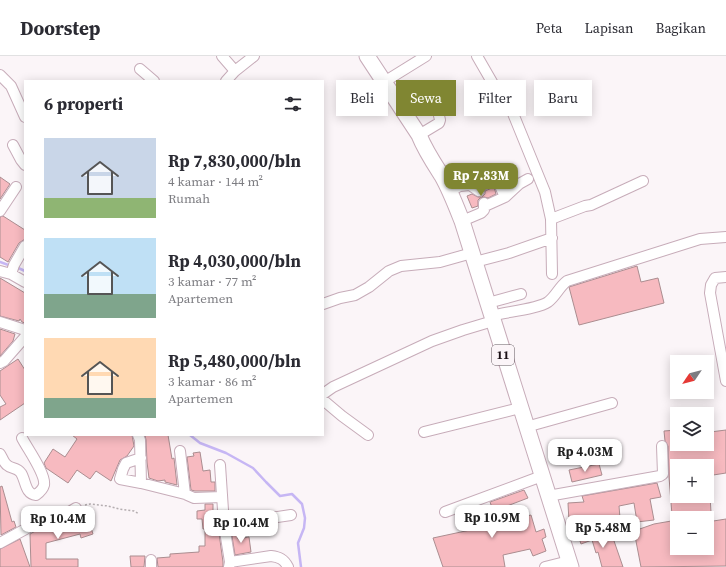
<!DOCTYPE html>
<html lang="id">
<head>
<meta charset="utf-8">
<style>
  body { margin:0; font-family:"Source Serif 4",serif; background:#f7f7f7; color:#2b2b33; height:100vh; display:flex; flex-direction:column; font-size:15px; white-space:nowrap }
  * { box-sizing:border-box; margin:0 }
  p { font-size:13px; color:#7c7c81 }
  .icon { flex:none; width:22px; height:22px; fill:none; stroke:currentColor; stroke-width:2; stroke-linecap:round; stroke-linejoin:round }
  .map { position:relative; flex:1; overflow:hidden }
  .side { position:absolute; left:24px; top:24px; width:300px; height:356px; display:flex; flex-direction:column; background:#fff; border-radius:0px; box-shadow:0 2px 10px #0003 }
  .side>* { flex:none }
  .guide { position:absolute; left:336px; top:24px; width:330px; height:36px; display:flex; gap:8px }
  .needle { width:26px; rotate:235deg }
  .controls { position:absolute; left:670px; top:299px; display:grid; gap:8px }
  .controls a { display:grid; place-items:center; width:44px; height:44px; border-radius:0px; background:#fff; box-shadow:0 2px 10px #0003; font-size:20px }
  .price { position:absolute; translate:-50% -34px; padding:0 9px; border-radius:8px; background:#fff; color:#222; font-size:13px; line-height:26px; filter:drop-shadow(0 1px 2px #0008) }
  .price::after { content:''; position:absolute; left:50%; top:24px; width:12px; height:9px; margin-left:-6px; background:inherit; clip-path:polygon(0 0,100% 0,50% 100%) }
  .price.current { background:#808632; color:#fff }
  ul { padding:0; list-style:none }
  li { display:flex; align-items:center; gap:12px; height:100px; padding:0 20px }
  li span { display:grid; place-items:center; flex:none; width:112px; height:80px; border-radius:0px; color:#555 }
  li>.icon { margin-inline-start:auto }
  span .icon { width:48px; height:48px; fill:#fffc; stroke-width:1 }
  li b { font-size:17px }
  h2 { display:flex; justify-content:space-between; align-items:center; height:48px; padding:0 20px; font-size:17px }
  .pill { padding:0 14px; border-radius:0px; background:#fff; box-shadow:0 2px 10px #0003; font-size:14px; line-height:36px }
  .pill.current { background:#808632; color:#fff }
  header { display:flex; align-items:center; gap:24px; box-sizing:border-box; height:56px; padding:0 20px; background:#fff; border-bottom:1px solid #e1e1e2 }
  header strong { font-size:19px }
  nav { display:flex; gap:22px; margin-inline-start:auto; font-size:14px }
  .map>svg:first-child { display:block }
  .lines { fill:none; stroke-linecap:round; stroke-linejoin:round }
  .stream { stroke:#c6b6f4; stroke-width:2.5 }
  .building { fill:#f7bac0; stroke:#ab8d90 }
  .minor-casing { stroke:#c7acb9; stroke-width:12 }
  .highway-casing { stroke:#c7acb9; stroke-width:17 }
  .path { stroke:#b4adb0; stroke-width:1.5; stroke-dasharray:2 2; stroke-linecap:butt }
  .minor { stroke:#fff; stroke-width:10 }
  .highway { stroke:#fff; stroke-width:15 }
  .labels { text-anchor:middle; stroke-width:4; stroke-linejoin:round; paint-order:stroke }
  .shield { fill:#fbf5f8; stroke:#5e555a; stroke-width:1 }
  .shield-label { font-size:12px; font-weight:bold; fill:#1b1116 }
</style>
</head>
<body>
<header>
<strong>Doorstep</strong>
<nav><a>Peta</a><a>Lapisan</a><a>Bagikan</a></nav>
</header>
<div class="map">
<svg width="726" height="511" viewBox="0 0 726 511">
  <rect width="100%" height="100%" fill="#fbf5f8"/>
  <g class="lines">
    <path class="stream" d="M 0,206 L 11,210
      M 16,211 L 25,215
      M 190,379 L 200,387 L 226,397 L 253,412 L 266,426 L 280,440 L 292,438 L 302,448 L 305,462 L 304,472 L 298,487 L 301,511"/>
  </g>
  <path class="building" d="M 0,121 L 10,128 L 0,143 Z
    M 494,131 L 496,138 L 488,142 L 484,141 L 480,142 L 478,144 L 478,150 L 472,152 L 467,140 L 472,138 L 478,141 L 482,141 L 485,138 L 485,135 Z
    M 3,160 L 25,174 L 25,183 L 19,187 L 8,206 L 0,201 L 0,161 Z
    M 637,210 L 641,226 L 658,222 L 664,247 L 579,269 L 569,231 Z
    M 0,222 L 25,237 L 25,267 L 22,266 L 20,263 L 19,265 L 0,260 Z
    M 0,273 L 15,278 L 13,285 L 0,300 Z
    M 18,303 L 25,314 L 25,347 L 0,364 L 0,351 L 6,348 L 0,339 L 0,315 Z
    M 677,374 L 677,388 L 712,388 L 710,376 L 726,374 L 726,417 L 707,420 L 707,410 L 677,410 L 677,440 L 710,440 L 711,456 L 672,459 L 669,421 L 668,390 L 665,385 L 664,375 Z
    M 72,379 L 132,379 L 134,390 L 127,400 L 120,404 L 111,425 L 96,415 L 90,423 L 77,414 L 68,427 L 46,412 L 44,407 L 53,393 L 65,401 L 77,383 Z
    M 145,379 L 168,379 L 172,403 L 174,402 L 177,429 L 165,426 L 165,424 L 158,425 L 149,422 L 147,406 L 146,384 Z
    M 200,396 L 203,415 L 210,414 L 211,426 L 215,426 L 215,435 L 195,435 L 191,434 L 187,401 L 194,400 L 193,397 Z
    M 599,408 L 602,419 L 572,426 L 569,414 Z
    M 657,427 L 661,441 L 650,443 L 654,464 L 637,466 L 634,447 L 619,450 L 620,462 L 569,466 L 568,447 L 584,446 L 582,440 Z
    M 2,430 L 12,466 L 14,465 L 16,471 L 1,479 L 0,431 Z
    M 524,434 L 528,442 L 507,450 L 512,464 L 531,459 L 536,476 L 544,473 L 546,481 L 542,483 L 546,495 L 533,500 L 530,493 L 503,499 L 505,511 L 443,511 L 433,482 L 498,468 L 490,446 Z
    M 205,448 L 213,448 L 213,463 L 217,463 L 223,506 L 223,511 L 158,511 L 157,502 L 170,501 L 170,498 L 199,496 L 199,490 L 205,490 L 205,473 L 203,473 L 202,463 L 197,463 L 197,455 L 205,454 Z
    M 85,453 L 93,478 L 81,482 L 80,478 L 46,487 L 46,503 L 78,503 L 78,511 L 31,511 L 30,478 L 41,472 L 44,472 L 44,470 L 69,464 Z
    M 726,463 L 726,510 L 641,511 L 634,475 L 654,468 L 677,464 L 677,492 L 707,492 L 707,466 Z
    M 598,472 L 603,485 L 613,482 L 623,511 L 602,511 L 598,496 L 596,497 L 592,484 L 581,488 L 578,479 Z
    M 231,474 L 237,474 L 238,483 L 249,481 L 251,496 L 235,499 Z
    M 20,483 L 30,511 L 0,511 L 0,493 Z
    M 130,500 L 145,500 L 144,511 L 131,511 Z"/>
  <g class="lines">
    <g class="minor-casing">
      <path id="minor" d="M 222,0 L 235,15
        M 477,0 L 507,52 L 512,55 L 545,136 L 551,163 L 552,218
        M 140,13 L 154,25
        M 0,19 L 11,30 L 25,61
        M 226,25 L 235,15 L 254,0
        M 384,26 L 426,0
        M 419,79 L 439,67 L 440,64 L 438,55 L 450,49
        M 13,89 L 21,104 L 25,109
        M 475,132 L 497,123 L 505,141
        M 450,135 L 460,130 L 470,129 L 479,135
        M 485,150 L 505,141 L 519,128 L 528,123
        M 0,155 L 16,131
        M 551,163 L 585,150 L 591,149 L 643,125
        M 462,165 L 481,157 L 484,154 L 484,147
        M 475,206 L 509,197 L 552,182
        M 0,215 L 11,218 L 25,226
        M 11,218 L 14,209 L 25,190
        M 726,221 L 715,222 L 711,229 L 710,237 L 726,325
        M 488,247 L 521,238
        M 323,248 L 340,242 L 355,239 L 369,231 L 389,215 L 401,210 L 440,206 L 472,197
        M 491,260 C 505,256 538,253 548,246 C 556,240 559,231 567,225 L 700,183 L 726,181
        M 0,266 L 25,274
        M 0,307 L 4,305 L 25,281
        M 323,338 L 333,331 L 432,285 L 463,274 L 493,265
        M 323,344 L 342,360 L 368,379
        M 526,371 L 612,347
        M 424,376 L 520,352
        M 138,379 L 140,384 L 141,427 L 185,438 L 194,442 L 222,441
        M 180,395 L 185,438
        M 0,398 C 2,401 4,407 7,409 C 11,413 17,411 21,417 C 26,425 25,438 36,439 C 40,436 43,433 44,429 C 46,418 27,392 22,382
        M 141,402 L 126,407 L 123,413 L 120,423 L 141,427
        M 220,409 L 224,469 L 230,506 L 229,511
        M 548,440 L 660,420 L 663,418 L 662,390
        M 445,456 L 542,420
        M 224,469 L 291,459
        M 0,487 L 42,464 L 66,458 L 76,452
        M 151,504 L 151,511
        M 230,506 L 271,500 C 279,501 284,503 288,511
        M 545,511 L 569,505"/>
    </g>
    <g class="highway-casing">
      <path id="highway" d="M 367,0 L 419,79 C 425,94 433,106 442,120 C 450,134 456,150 462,165 L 571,511"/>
    </g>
    <path class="path" d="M 85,449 L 90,448 L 108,450 L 119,453 L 134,455 L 139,458"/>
    <use href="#minor" class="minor"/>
    <use href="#highway" class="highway"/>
  </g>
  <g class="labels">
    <rect class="shield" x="492" y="289" width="22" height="20" rx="3"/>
    <g class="shield-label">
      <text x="503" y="303">11</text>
    </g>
  </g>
</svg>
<div class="controls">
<a><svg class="needle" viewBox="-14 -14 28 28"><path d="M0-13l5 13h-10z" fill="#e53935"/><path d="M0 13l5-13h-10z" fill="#7c7c81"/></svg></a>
<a><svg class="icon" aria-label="layers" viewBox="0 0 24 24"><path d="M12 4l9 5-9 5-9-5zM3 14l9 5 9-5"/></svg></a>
<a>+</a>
<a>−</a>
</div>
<b class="price current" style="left:481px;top:141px">Rp 7.83M</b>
<b class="price" style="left:585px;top:417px">Rp 4.03M</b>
<b class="price" style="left:492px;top:483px">Rp 10.9M</b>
<b class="price" style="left:58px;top:484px">Rp 10.4M</b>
<b class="price" style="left:241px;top:488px">Rp 10.4M</b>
<b class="price" style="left:603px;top:493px">Rp 5.48M</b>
<div class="guide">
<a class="pill">Beli</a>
<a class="pill current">Sewa</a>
<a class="pill">Filter</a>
<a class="pill">Baru</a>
</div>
<section class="side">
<h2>6 properti<svg class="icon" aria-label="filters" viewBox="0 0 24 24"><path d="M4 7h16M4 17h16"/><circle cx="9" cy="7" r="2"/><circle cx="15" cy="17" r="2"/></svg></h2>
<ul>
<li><span style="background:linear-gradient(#c9d6e8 75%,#8fb573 0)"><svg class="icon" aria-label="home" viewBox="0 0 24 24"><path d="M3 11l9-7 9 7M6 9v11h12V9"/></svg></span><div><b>Rp 7,830,000/bln</b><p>4 kamar · 144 m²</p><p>Rumah</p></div></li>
<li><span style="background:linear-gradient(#bfe0f5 70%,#7fa58c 0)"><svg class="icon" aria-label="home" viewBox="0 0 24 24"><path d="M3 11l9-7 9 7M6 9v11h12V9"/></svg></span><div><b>Rp 4,030,000/bln</b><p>3 kamar · 77 m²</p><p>Apartemen</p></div></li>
<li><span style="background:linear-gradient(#ffd9b3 75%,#7fa58c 0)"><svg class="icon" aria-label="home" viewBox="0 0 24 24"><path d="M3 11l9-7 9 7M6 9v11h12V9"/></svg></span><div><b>Rp 5,480,000/bln</b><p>3 kamar · 86 m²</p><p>Apartemen</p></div></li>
</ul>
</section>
</div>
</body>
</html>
